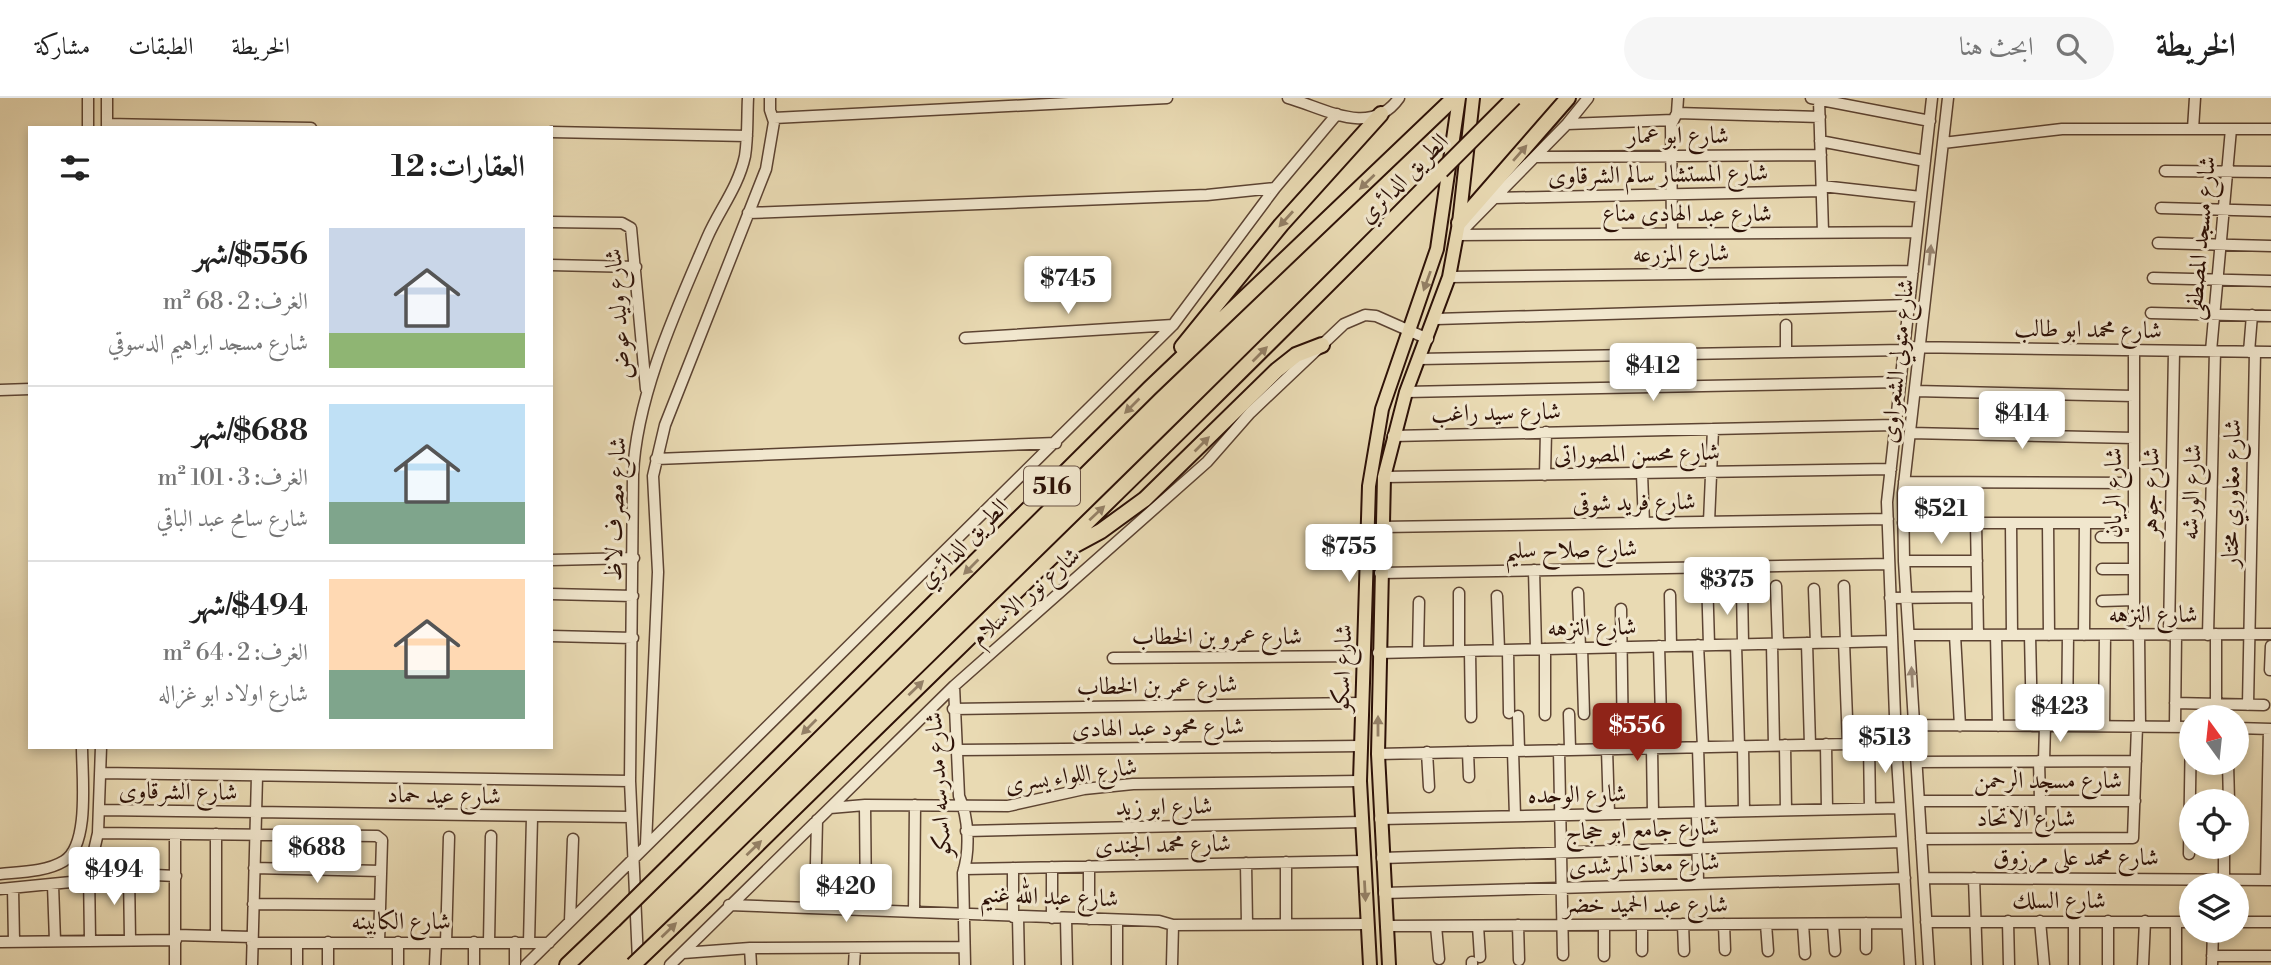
<!DOCTYPE html>
<html lang="ar">
<head>
<meta charset="utf-8">
<style>
  body { margin:0; font-family:"Libre Bodoni",Amiri,serif; background:#f6f6f6; color:#222; direction:rtl; height:100vh; display:flex; flex-direction:column; font-size:26px; white-space:nowrap }
  * { box-sizing:border-box; margin:0 }
  p { font-size:23px; color:#767676 }
  .icon { flex:none; width:38px; height:38px; fill:none; stroke:currentColor; stroke-width:2; stroke-linecap:round; stroke-linejoin:round }
  .map { position:relative; flex:1; overflow:hidden; direction:ltr }
  .sheet { position:absolute; left:28px; top:28px; width:525px; height:623px; display:flex; flex-direction:column; background:#fff; border-radius:0px; box-shadow:0 4px 10px #0003; direction:rtl }
  .sheet>* { flex:none }
  .needle { width:46px; rotate:345deg }
  .fabs { position:absolute; left:2179px; top:607px; display:grid; gap:14px }
  .fabs a { display:grid; place-items:center; width:70px; height:70px; border-radius:50%; background:#fff; box-shadow:0 4px 10px #0003; font-size:35px }
  .price { position:absolute; translate:-50% -60px; padding:0 16px; border-radius:7px; background:#fff; color:#222; font-size:23px; line-height:46px; filter:drop-shadow(0 2px 4px #0008) }
  .price::after { content:''; position:absolute; left:50%; top:42px; width:21px; height:16px; margin-left:-10px; background:inherit; clip-path:polygon(0 0,100% 0,50% 100%) }
  .price.active { background:#8f2418; color:#fff }
  ul { padding:0; list-style:none }
  li { display:flex; align-items:center; gap:21px; height:175px; padding:0 28px }
  li+li { border-top:2px solid #e0e0e0 }
  li span { display:grid; place-items:center; flex:none; width:196px; height:140px; border-radius:0px; color:#555 }
  li>.icon { margin-inline-start:auto }
  span .icon { width:84px; height:84px; fill:#fffc; stroke-width:1 }
  li b { font-size:30px }
  h2 { display:flex; justify-content:space-between; align-items:center; height:84px; padding:0 28px; font-size:30px }
  header { display:flex; align-items:center; gap:42px; box-sizing:border-box; height:98px; padding:0 35px; background:#fff; border-bottom:2px solid #e0e0e0 }
  header strong { font-size:33px }
  nav { display:flex; gap:38px; margin-inline-start:auto; font-size:24px }
  .search { width:490px; height:63px; background:#f6f6f6; display:flex; align-items:center; gap:18px; box-sizing:border-box; padding:0 24px; border-radius:38px; color:#767676; font-size:26px }
  .map>svg:first-child { display:block }
  .lines { fill:none; stroke-linecap:round; stroke-linejoin:round }
  .minor-casing { stroke:#5c4332; stroke-width:13 }
  .major-casing { stroke:#2d1107; stroke-width:16 }
  .highway-casing { stroke:#2d1107; stroke-width:18 }
  .minor { stroke:#f1e7ce; stroke-width:10 }
  .major { stroke:#e9dab3; stroke-width:12 }
  .highway { stroke:#e9dab3; stroke-width:14 }
  .highway-bridge-casing { stroke:#2d1107; stroke-width:18; stroke-linecap:butt }
  .highway-bridge { stroke:#e9dab3; stroke-width:14 }
  .oneway { fill:#948066 }
  .oneway2 { fill:#998774 }
  .labels { text-anchor:middle; stroke-width:6; stroke-linejoin:round; paint-order:stroke }
  .shield { fill:#f1e7ce; stroke:#685143; stroke-width:2 }
  .shield-label { font-size:23px; font-weight:bold; fill:#2d1107 }
  .street-label { font-size:24px; fill:#2d1107; stroke:#f1e7ce }
</style>
</head>
<body>
<header>
<strong>الخريطة</strong>
<div class="search"><svg class="icon" aria-label="search" viewBox="0 0 24 24"><circle cx="10" cy="10" r="6"/><path d="M15 15l6 6"/></svg>ابحث هنا</div>
<nav><a>الخريطة</a><a>الطبقات</a><a>مشاركة</a></nav>
</header>
<div class="map">
<svg width="2271" height="867" viewBox="0 0 2271 867">
  <rect width="100%" height="100%" fill="#e9dab3"/>
  <filter id="stains"><feTurbulence type="fractalNoise" baseFrequency=".00286" numOctaves="4"/><feColorMatrix values="0 0 0 0 .2 0 0 0 0 .09 0 0 0 0 .02 0 0 0 .5 -.17"/></filter>
  <radialGradient id="worn" r=".72"><stop offset=".6" stop-color="#630" stop-opacity="0"/><stop offset="1" stop-color="#630" stop-opacity=".3"/></radialGradient>
  <g class="lines">
    <g class="minor-casing">
      <path id="minor" d="M 1288,0 C 1324,10 1371,40 1399,0
        M 1811,0 L 1930,23
        M 1819,2 L 1823,134
        M 1677,15 L 1820,19
        M 774,20 L 1167,0
        M 107,26 L 311,30
        M 1567,26 L 1673,22
        M 88,30 L 88,0
        M 107,30 L 107,0
        M 2193,31 L 2195,0
        M 551,34 L 747,38
        M 1820,43 L 1925,63
        M 1943,45 L 2062,31 L 2271,31
        M 1535,59 L 1821,57
        M 2165,73 L 2271,74
        M 1822,88 L 1921,99
        M 1495,100 L 1822,93
        M 2161,110 L 2271,113
        M 748,115 L 1207,97 L 1275,90
        M 551,124 L 622,125 L 631,130 L 646,291
        M 1672,136 L 1671,27 L 1677,15 L 1678,0
        M 1458,137 L 1917,134
        M 1458,137 L 1567,26 L 1588,0
        M 2158,145 L 2271,148
        M 551,167 L 636,169
        M 1449,179 L 1913,173
        M 2153,180 L 2271,183
        M 2151,215 L 2271,218
        M 1436,221 L 1909,207
        M 1786,227 L 1786,254
        M 965,240 L 1173,227
        M 1904,249 L 2271,254
        M 2211,253 L 2231,31
        M 2249,254 L 2252,217
        M 1682,256 L 1682,274
        M 1419,261 L 1904,252
        M 0,292 L 30,291
        M 1915,293 L 2134,298
        M 1406,294 L 1900,284
        M 1910,335 L 2134,340
        M 1393,338 L 1895,327
        M 656,361 L 1056,345
        M 1642,376 L 1644,425
        M 1545,377 L 1546,334
        M 1384,379 L 1891,371
        M 1904,384 L 2134,385
        M 1709,424 L 1713,331
        M 1976,424 L 1978,537
        M 1903,425 L 2134,425
        M 2011,425 L 2012,537
        M 2048,425 L 2049,537
        M 1382,429 L 1888,421
        M 2101,439 L 2134,439
        M 551,462 L 634,460
        M 1904,463 L 1977,463
        M 2102,471 L 2134,471
        M 1534,472 L 1536,551
        M 1380,475 L 1889,466
        M 1707,478 L 1709,547
        M 1776,488 L 1778,545
        M 1844,488 L 1846,544
        M 1742,490 L 1743,546
        M 1814,491 L 1816,545
        M 1459,495 L 1459,553
        M 1578,495 L 1580,550
        M 551,496 L 633,498
        M 1670,497 L 1671,548
        M 1497,498 L 1499,552
        M 1890,500 L 1978,499
        M 2102,503 L 2134,502
        M 1621,511 L 1623,650
        M 1909,537 L 2271,536
        M 1955,537 L 1960,628
        M 1996,537 L 1998,628
        M 2030,537 L 2032,628
        M 2084,537 L 2085,425
        M 2134,537 L 2134,253
        M 2139,537 L 2140,628
        M 2169,537 L 2174,253
        M 2208,537 L 2215,253
        M 551,538 L 633,540
        M 1844,544 L 1848,646
        M 1807,545 L 1810,647
        M 1772,546 L 1774,647
        M 1698,547 L 1703,649
        M 1736,547 L 1739,648
        M 1659,548 L 1661,619 L 1666,650
        M 1582,550 L 1584,616
        M 1545,551 L 1545,617
        M 1508,552 L 1509,615
        M 1470,553 L 1471,619
        M 1418,554 L 1419,504
        M 1378,555 L 1891,543
        M 1113,560 L 1363,558
        M 2270,572 L 2271,548
        M 954,588 L 959,698 C 969,720 970,753 963,775 L 965,867
        M 2175,605 L 2264,607
        M 2216,606 L 2216,536
        M 2248,607 L 2255,254
        M 953,611 L 1361,605
        M 1569,616 L 1570,651
        M 1518,618 L 1519,652
        M 1606,618 L 1609,716
        M 1915,627 L 2191,629
        M 2067,628 L 2068,537
        M 2104,628 L 2105,537
        M 2175,628 L 2176,536
        M 2236,630 L 2271,631
        M 1869,645 L 1870,710
        M 1826,646 L 1827,711
        M 1785,647 L 1786,712
        M 1743,648 L 1744,713
        M 1698,649 L 1700,714
        M 1652,650 L 1653,715
        M 957,652 L 1360,648
        M 1559,652 L 1563,857
        M 1513,653 L 1515,718
        M 1427,654 L 1429,689
        M 1468,654 L 1469,679
        M 1378,656 L 1896,645
        M 2039,663 L 2041,740
        M 2044,663 L 2045,628
        M 1917,664 L 2136,663
        M 2228,665 L 2229,704
        M 100,675 L 630,683
        M 1919,703 L 2135,703
        M 865,707 L 866,812
        M 830,710 L 865,707 L 1008,708 L 1084,691 L 1133,686 L 1360,683
        M 100,712 L 631,719
        M 1697,714 L 1698,786
        M 1380,721 L 1900,710
        M 966,733 L 1362,724
        M 98,735 L 377,738 L 382,742 L 379,844
        M 216,736 L 216,838
        M 1921,741 L 2133,740 L 2137,628
        M 646,746 L 658,474 L 653,378 L 665,327 L 766,71 L 774,24 L 770,12 L 770,0
        M 2189,756 L 2191,629
        M 1382,760 L 1902,744
        M 1286,764 L 1286,826
        M 1246,765 L 1247,826
        M 254,770 L 381,773
        M 964,771 L 1363,763
        M 0,776 C 20,774 46,774 64,763 C 90,747 82,678 82,649
        M 129,776 L 130,842
        M 1924,780 L 2271,782
        M 1974,780 L 1977,867
        M 2224,781 L 2224,749
        M 2266,782 L 2269,631
        M 53,787 L 55,843
        M 13,790 L 14,843
        M 0,791 L 71,784 L 89,774 L 98,735 L 101,649
        M 1384,795 L 1905,780
        M 253,806 L 380,807
        M 729,807 L 1159,823 L 1173,827 L 1367,826
        M 815,809 L 817,722
        M 914,814 L 915,707
        M 1013,819 L 1013,770
        M 1018,819 L 1019,867
        M 1052,820 L 1052,769
        M 1066,820 L 1067,867
        M 1089,821 L 1089,768
        M 1117,822 L 1117,867
        M 570,823 L 573,741
        M 2008,823 L 2009,867
        M 2040,823 L 2044,867
        M 2074,823 L 2074,867
        M 1926,824 L 2191,824
        M 2236,824 L 2271,824
        M 1866,825 L 1866,851
        M 1683,826 L 1684,853
        M 1724,826 L 1725,852
        M 1766,826 L 1768,853
        M 1803,826 L 1805,856
        M 1833,826 L 1835,853
        M 1518,827 L 1519,862
        M 1604,827 L 1604,858
        M 1642,827 L 1642,853
        M 1386,828 L 1907,825
        M 1436,828 L 1439,861
        M 1478,828 L 1480,859
        M 176,837 L 252,839
        M 90,842 L 89,774 L 176,778
        M 0,844 L 176,842
        M 489,844 L 491,738
        M 252,845 L 549,845
        M 297,845 L 297,867
        M 446,845 L 449,739
        M 529,845 L 532,719
        M 750,850 L 751,867
        M 683,855 L 750,850 L 964,849
        M 2212,858 L 2271,858
        M 638,863 L 630,683 L 633,377 C 636,299 676,212 707,140 C 719,112 738,90 745,58 C 748,39 747,19 748,0
        M 1472,864 L 1472,867
        M 175,867 L 175,736
        M 252,867 L 257,678
        M 328,867 L 328,844
        M 398,867 L 398,844
        M 435,867 L 436,845
        M 474,867 L 474,844
        M 515,867 L 515,844
        M 526,867 L 1173,227 L 1275,90 L 1337,16
        M 670,867 L 954,588 L 1207,364 L 1250,315 L 1344,226 L 1365,217 L 1376,218 L 1428,241
        M 854,867 L 855,850
        M 1172,867 L 1173,827
        M 1910,867 L 1896,645 L 1887,404 L 1932,0
        M 1929,867 L 1904,463 L 1903,395 L 1948,0
        M 2108,867 L 2108,823
        M 2143,867 L 2145,823
        M 2176,867 L 2176,824
        M 2212,867 L 2213,833"/>
    </g>
    <g class="major-casing">
      <path id="major" d="M 1370,867 L 1360,683 L 1369,388 L 1382,311 L 1437,151 L 1459,0
        M 1389,867 L 1378,656 L 1384,379 L 1406,294 L 1449,179 L 1459,125 L 1473,0"/>
    </g>
    <g class="highway-casing">
      <path id="highway" d="M 1459,125 L 1568,0
        M 1182,249 L 1281,127 L 1381,16
        M 1064,453 L 1101,433 L 1145,401 L 1277,272 L 1296,257 L 1322,247
        M 675,762 L 1150,290 L 1454,0
        M 705,798 C 951,556 1199,318 1441,73
        M 567,867 L 614,822"/>
    </g>
    <use href="#minor" class="minor"/>
    <use href="#major" class="major"/>
    <use href="#highway" class="highway"/>
    <g class="highway-bridge-casing">
      <path id="highway-bridge" d="M 1441,73 L 1514,0
        M 614,822 L 675,762
        M 633,867 L 705,798"/>
    </g>
    <use href="#highway-bridge" class="highway-bridge"/>
  </g>
  <defs><path id="oneway-solid" d="M-6-.8H1V-3.2L6.5 0L1 3.2V.8H-6Z" transform="scale(1.75)"/></defs>
  <g class="oneway">
    <use href="#oneway-solid" transform="translate(1520 55) rotate(-49)"/>
    <use href="#oneway-solid" transform="translate(1367 84) rotate(136)"/>
    <use href="#oneway-solid" transform="translate(1286 121) rotate(132)"/>
    <use href="#oneway-solid" transform="translate(1427 183) rotate(110)"/>
    <use href="#oneway-solid" transform="translate(1260 256) rotate(-45)"/>
    <use href="#oneway-solid" transform="translate(1132 308) rotate(135)"/>
    <use href="#oneway-solid" transform="translate(1202 346) rotate(-45)"/>
    <use href="#oneway-solid" transform="translate(1097 415) rotate(-43)"/>
    <use href="#oneway-solid" transform="translate(971 469) rotate(135)"/>
    <use href="#oneway-solid" transform="translate(916 590) rotate(-44)"/>
    <use href="#oneway-solid" transform="translate(1378 628) rotate(-90)"/>
    <use href="#oneway-solid" transform="translate(809 629) rotate(135)"/>
    <use href="#oneway-solid" transform="translate(754 750) rotate(-44)"/>
    <use href="#oneway-solid" transform="translate(1365 793) rotate(87)"/>
    <use href="#oneway-solid" transform="translate(669 832) rotate(-44)"/>
  </g>
  <g class="oneway2">
    <use href="#oneway-solid" transform="translate(1930 157) rotate(-84)"/>
    <use href="#oneway-solid" transform="translate(1912 579) rotate(-93)"/>
  </g>
  <g class="labels">
    <rect class="shield" x="1024" y="368.5" width="56" height="39" rx="5"/>
    <g class="shield-label">
      <text x="1052" y="396">516</text>
    </g>
    <g class="street-label">
      <text x="1678" y="45">شارع ابو عمار</text>
      <text transform="translate(1658 76) rotate(-1)" y="8">شارع المستشار سالم الشرقاوى</text>
      <text transform="translate(1403 80) rotate(-45)" y="8">الطريق الدائري</text>
      <text x="1687" y="123">شارع عبد الهادى مناع</text>
      <text transform="translate(2200 140) rotate(-85)" y="8">شارع مسجد المصطفى</text>
      <text transform="translate(1681 155) rotate(-1)" y="8">شارع المزرعه</text>
      <text transform="translate(618 216) rotate(-95)" y="8">شارع وليد عوض</text>
      <text transform="translate(2088 231) rotate(1)" y="8">شارع محمد ابو طالب</text>
      <text transform="translate(1897 263) rotate(-84)" y="8">شارع متولي الشعراوى</text>
      <text transform="translate(1496 314) rotate(-1)" y="8">شارع سيد راغب</text>
      <text transform="translate(1637 355) rotate(-1)" y="8">شارع محسن المصوراتى</text>
      <text transform="translate(2150 394) rotate(-89)" y="8">شارع جوهر</text>
      <text transform="translate(2191 394) rotate(-88)" y="8">شارع الورشه</text>
      <text transform="translate(2113 395) rotate(-90)" y="8">شارع الريان</text>
      <text transform="translate(2231 395) rotate(-89)" y="8">شارع مغاوري مختار</text>
      <text transform="translate(1634 404) rotate(-1)" y="8">شارع فريد شوقى</text>
      <text transform="translate(615 411) rotate(-88)" y="8">شارع مصرف لاظ</text>
      <text transform="translate(963 445) rotate(-45)" y="8">الطريق الدائري</text>
      <text transform="translate(1571 451) rotate(-1)" y="8">شارع صلاح سليم</text>
      <text transform="translate(1025 498) rotate(-41)" y="8">شارع نور الاسلام</text>
      <text x="2153" y="524">شارع النزهه</text>
      <text transform="translate(1592 529) rotate(-1)" y="8">شارع النزهه</text>
      <text x="1217" y="546">شارع عمرو بن الخطاب</text>
      <text transform="translate(1342 570) rotate(-88)" y="8">شارع اسكو</text>
      <text transform="translate(1157 587) rotate(-1)" y="8">شارع عمر بن الخطاب</text>
      <text transform="translate(1158 629) rotate(-1)" y="8">شارع محمود عبد الهادى</text>
      <text transform="translate(1071 677) rotate(-8)" y="8">شارع اللواء يسرى</text>
      <text x="2048" y="690">شارع مسجد الرحمن</text>
      <text transform="translate(938 687) rotate(-94)" y="8">شارع مدرسه اسكو</text>
      <text transform="translate(178 693) rotate(1)" y="8">شارع الشرقاوى</text>
      <text transform="translate(1577 696) rotate(-1)" y="8">شارع الوحده</text>
      <text transform="translate(444 697) rotate(1)" y="8">شارع عيد حماد</text>
      <text transform="translate(1164 708) rotate(-1)" y="8">شارع ابو زيد</text>
      <text x="2026" y="728">شارع الاتحاد</text>
      <text transform="translate(1642 731) rotate(-2)" y="8">شارع جامع ابو حجاج</text>
      <text transform="translate(1163 746) rotate(-1)" y="8">شارع محمد الجندى</text>
      <text x="2076" y="767">شارع محمد على مرزوق</text>
      <text transform="translate(1644 766) rotate(-2)" y="8">شارع معاذ المرشدى</text>
      <text transform="translate(1049 798) rotate(2)" y="8">شارع عبد الله غنيم</text>
      <text x="2059" y="810">شارع السلك</text>
      <text x="1646" y="814">شارع عبد الحميد خضر</text>
      <text x="401" y="831">شارع الكابينه</text>
    </g>
  </g>
  <rect width="100%" height="100%" filter="url(#stains)"/>
  <rect width="100%" height="100%" fill="url(#worn)"/>
</svg>
<div class="fabs">
<a><svg class="needle" viewBox="-14 -14 28 28"><path d="M0-13l5 13h-10z" fill="#e53935"/><path d="M0 13l5-13h-10z" fill="#767676"/></svg></a>
<a><svg class="icon" aria-label="locate" viewBox="0 0 24 24"><circle cx="12" cy="12" r="6"/><path d="M12 2v4M12 18v4M2 12h4M18 12h4"/></svg></a>
<a><svg class="icon" aria-label="layers" viewBox="0 0 24 24"><path d="M12 4l9 5-9 5-9-5zM3 14l9 5 9-5"/></svg></a>
</div>
<b class="price" style="left:1068px;top:218px">$745</b>
<b class="price" style="left:1653px;top:305px">$412</b>
<b class="price" style="left:2022px;top:353px">$414</b>
<b class="price" style="left:1941px;top:448px">$521</b>
<b class="price" style="left:1349px;top:486px">$755</b>
<b class="price" style="left:1727px;top:519px">$375</b>
<b class="price" style="left:2060px;top:646px">$423</b>
<b class="price active" style="left:1637px;top:665px">$556</b>
<b class="price" style="left:1885px;top:677px">$513</b>
<b class="price" style="left:317px;top:787px">$688</b>
<b class="price" style="left:114px;top:809px">$494</b>
<b class="price" style="left:846px;top:826px">$420</b>
<section class="sheet">
<h2>العقارات: 12<svg class="icon" aria-label="filters" viewBox="0 0 24 24"><path d="M4 7h16M4 17h16"/><circle cx="9" cy="7" r="2"/><circle cx="15" cy="17" r="2"/></svg></h2>
<ul>
<li><span style="background:linear-gradient(#c9d6e8 75%,#8fb573 0)"><svg class="icon" aria-label="home" viewBox="0 0 24 24"><path d="M3 11l9-7 9 7M6 9v11h12V9"/></svg></span><div><b>$556/شهر</b><p>الغرف: 2 · 68 m²</p><p>شارع مسجد ابراهيم الدسوقي</p></div></li>
<li><span style="background:linear-gradient(#bfe0f5 70%,#7fa58c 0)"><svg class="icon" aria-label="home" viewBox="0 0 24 24"><path d="M3 11l9-7 9 7M6 9v11h12V9"/></svg></span><div><b>$688/شهر</b><p>الغرف: 3 · 101 m²</p><p>شارع سامح عبد الباقي</p></div></li>
<li><span style="background:linear-gradient(#ffd9b3 65%,#7fa58c 0)"><svg class="icon" aria-label="home" viewBox="0 0 24 24"><path d="M3 11l9-7 9 7M6 9v11h12V9"/></svg></span><div><b>$494/شهر</b><p>الغرف: 2 · 64 m²</p><p>شارع اولاد ابو غزاله</p></div></li>
</ul>
</section>
</div>
</body>
</html>
